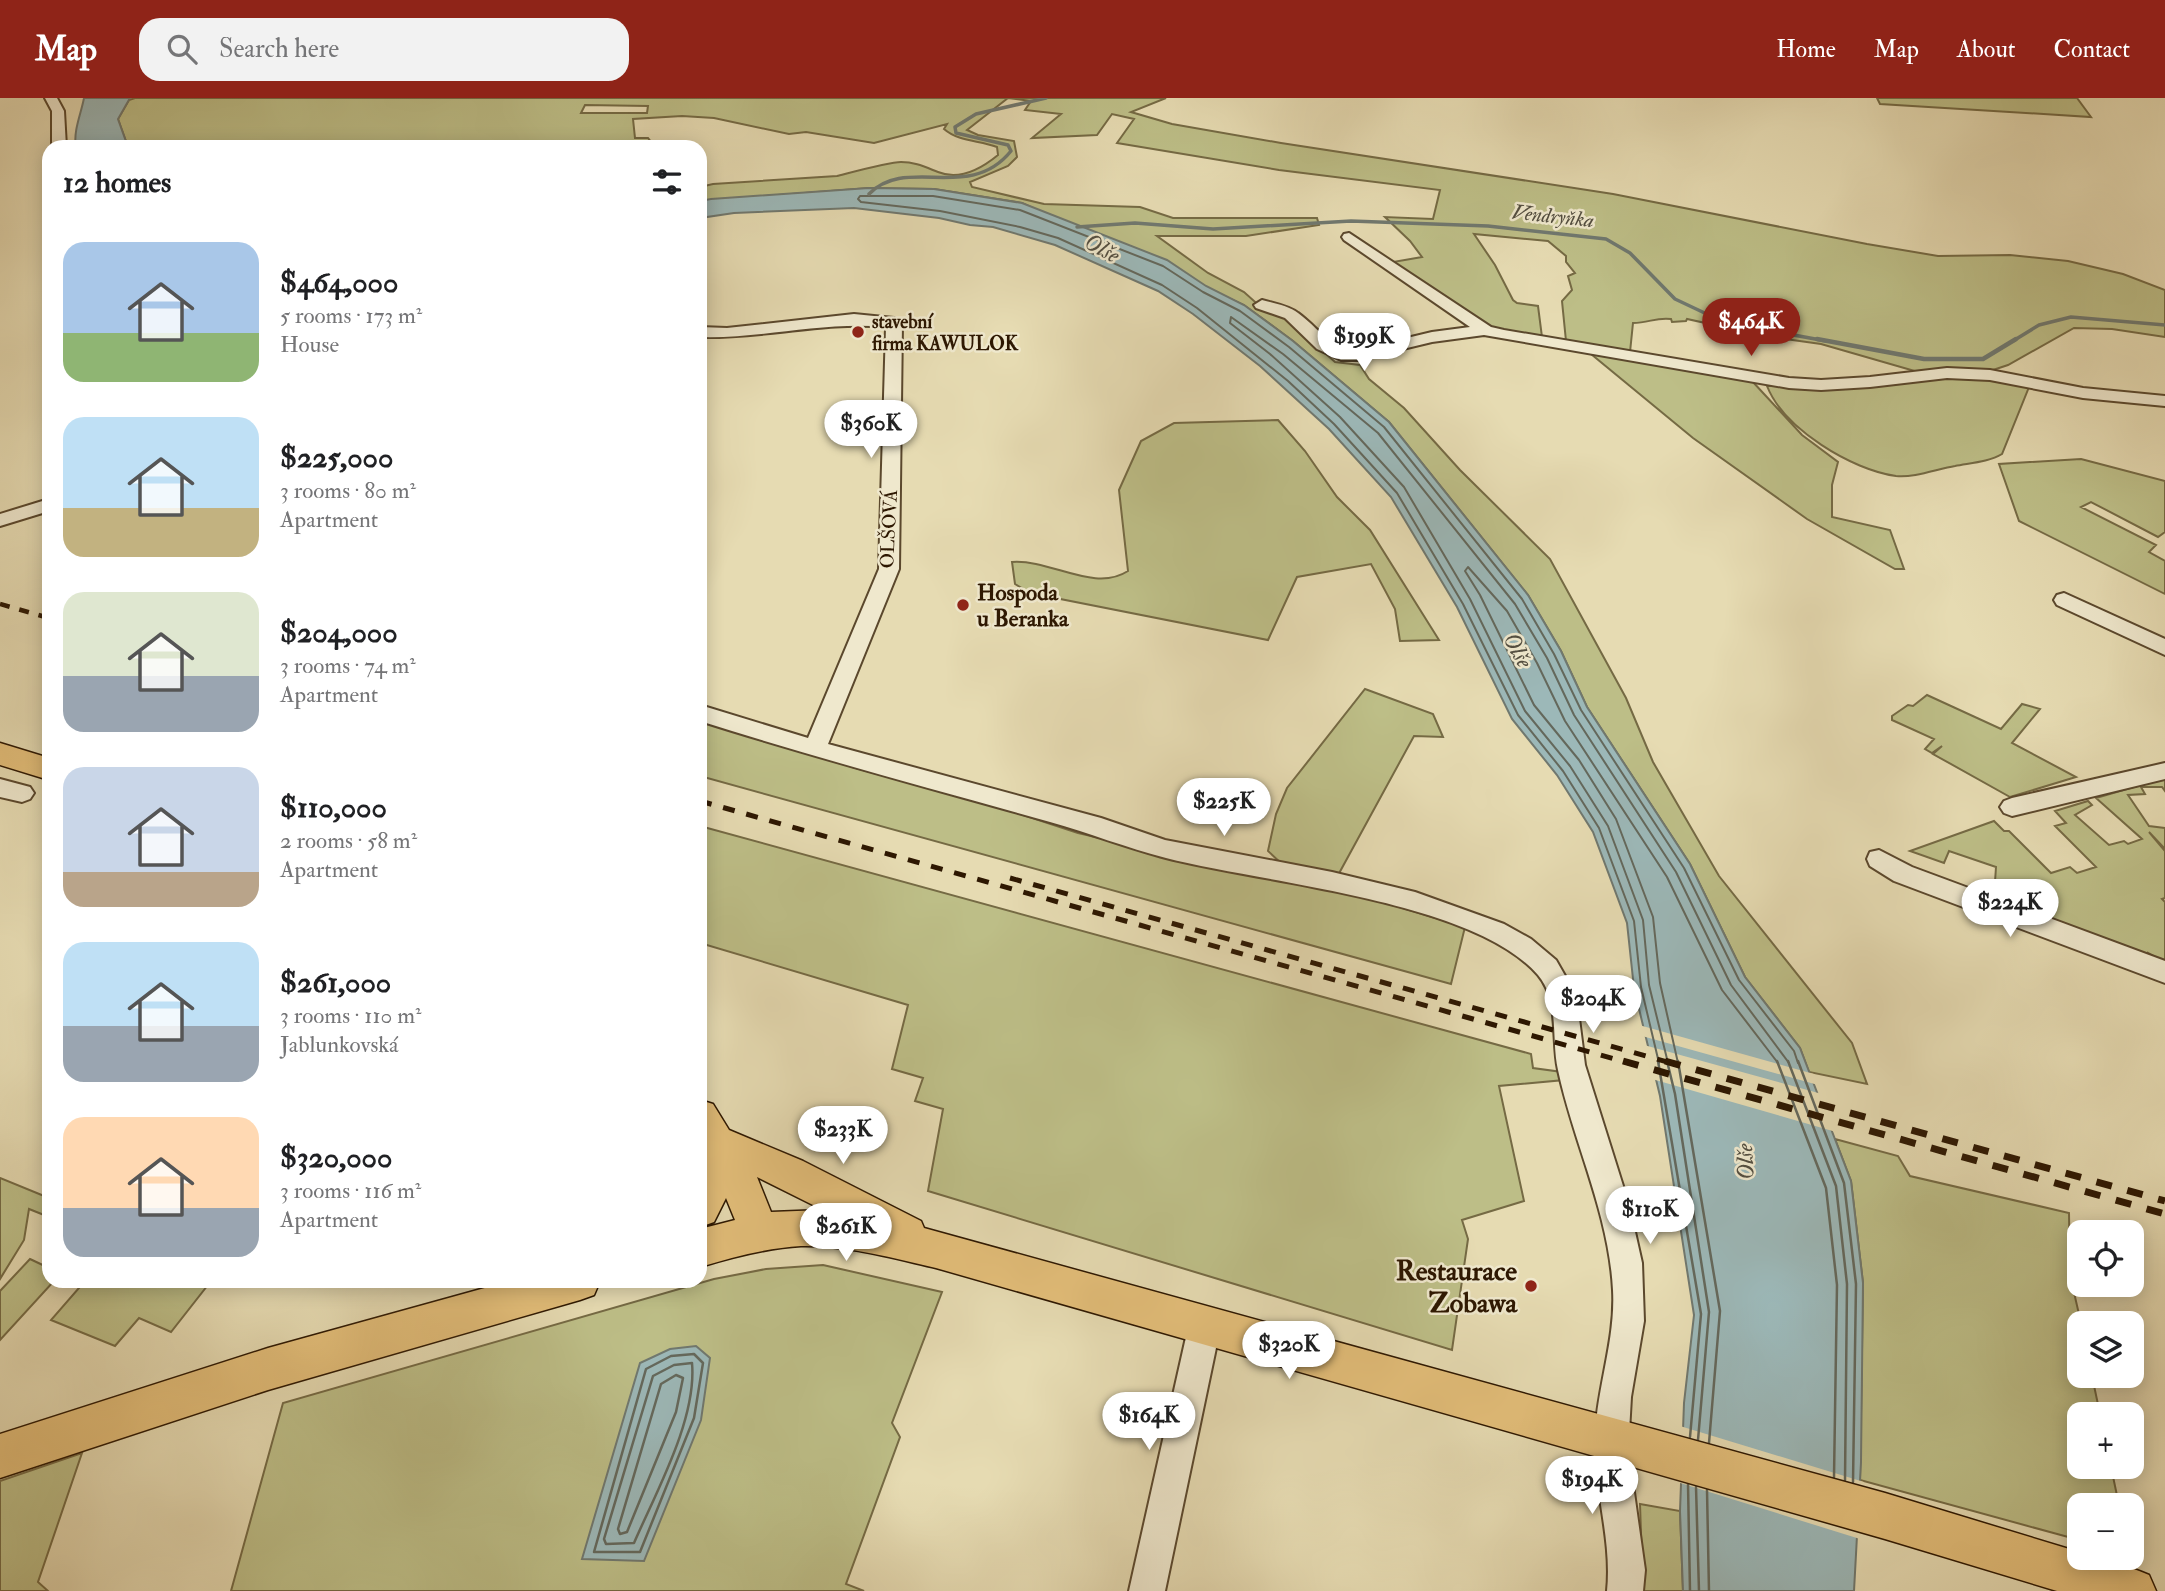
<!DOCTYPE html>
<html lang="en">
<head>
<meta charset="utf-8">
<style>
  body { margin:0; font-family:"IM FELL Double Pica",serif; background:#f2f2f2; color:#202124; height:100vh; display:flex; flex-direction:column; font-size:26px; white-space:nowrap }
  * { box-sizing:border-box; margin:0 }
  p { font-size:23px; color:#757577 }
  .icon { flex:none; width:38px; height:38px; fill:none; stroke:currentColor; stroke-width:2; stroke-linecap:round; stroke-linejoin:round }
  .map { position:relative; flex:1; overflow:hidden }
  .side { position:absolute; left:42px; top:42px; width:665px; height:1148px; display:flex; flex-direction:column; background:#fff; border-radius:21px; box-shadow:0 4px 18px #0003 }
  .side>* { flex:none }
  .fabs { position:absolute; left:2067px; top:1122px; display:grid; gap:14px }
  .fabs a { display:grid; place-items:center; width:77px; height:77px; border-radius:14px; background:#fff; box-shadow:0 4px 18px #0003; font-size:35px }
  .price { position:absolute; translate:-50% -60px; padding:0 16px; border-radius:24px; background:#fff; color:#222; font-size:23px; line-height:46px; filter:drop-shadow(0 2px 4px #0008) }
  .price::after { content:''; position:absolute; left:50%; top:42px; width:21px; height:16px; margin-left:-10px; background:inherit; clip-path:polygon(0 0,100% 0,50% 100%) }
  .price.active { background:#8f2418; color:#fff }
  ul { padding:0; list-style:none }
  li { display:flex; align-items:center; gap:21px; height:175px; padding:0 21px }
  li span { display:grid; place-items:center; flex:none; width:196px; height:140px; border-radius:21px; color:#555 }
  li>.icon { margin-inline-start:auto }
  span .icon { width:84px; height:84px; fill:#fffc; stroke-width:1 }
  li b { font-size:30px }
  h2 { display:flex; justify-content:space-between; align-items:center; height:84px; padding:0 21px; font-size:30px }
  header { display:flex; align-items:center; gap:42px; box-sizing:border-box; height:98px; padding:0 35px; background:#8f2418; color:#fff }
  header strong { font-size:33px }
  nav { display:flex; gap:38px; margin-inline-start:auto; font-size:24px }
  .search { width:490px; height:63px; background:#f2f2f2; display:flex; align-items:center; gap:18px; box-sizing:border-box; padding:0 24px; border-radius:21px; color:#757577; font-size:26px }
  .map>svg:first-child { display:block }
  .green { fill:#bdbe87; stroke:#756a44; stroke-width:2; fill-rule:evenodd }
  .water { fill:#9cb8b8; stroke:#70786f; stroke-width:2 }
  .pier { fill:#e6dbb2 }
  .lines { fill:none; stroke-linecap:round; stroke-linejoin:round }
  .shore-far1 { stroke:#64685c; stroke-width:2 }
  .shore { stroke:#64685c; stroke-width:2.5 }
  .stream-far1 { stroke:#70786f; stroke-width:3.5 }
  .stream { stroke:#70786f; stroke-width:4.5 }
  .minor-casing { stroke:#5b482d; stroke-width:4 }
  .major-casing { stroke:#2d1701; stroke-width:3 }
  .minor { fill:#efe8cd; fill-rule:evenodd }
  .major { fill:#e3be79; fill-rule:evenodd }
  .rail-far2 { stroke:#2d1701; stroke-width:4.5; stroke-dasharray:10 10; stroke-linecap:butt }
  .rail-far1 { stroke:#2d1701; stroke-width:5; stroke-dasharray:12 12; stroke-linecap:butt }
  .rail { stroke:#2d1701; stroke-width:7; stroke-dasharray:16 16; stroke-linecap:butt }
  .poi-dot { fill:#8f2418; stroke:#efe8cd; stroke-width:2.5 }
  .labels { text-anchor:middle; stroke-width:5; stroke-linejoin:round; paint-order:stroke }
  .far-poi-label { font-size:19px; font-weight:bold; fill:#2d1701; stroke:#efe8cd; text-anchor:start }
  .far-street-label { font-size:19px; fill:#2d1701; stroke:#efe8cd }
  .far-water-label { font-size:21px; font-style:italic; fill:#544f41; stroke:#efe8cd }
  .poi-label { font-size:23px; font-weight:bold; fill:#2d1701; stroke:#efe8cd; text-anchor:start }
  .water-label { font-size:24px; font-style:italic; fill:#544f41; stroke:#efe8cd }
  .near-poi-label { font-size:28px; font-weight:bold; fill:#2d1701; stroke:#efe8cd; text-anchor:end }
</style>
</head>
<body>
<header>
<strong>Map</strong>
<div class="search"><svg class="icon" aria-label="search" viewBox="0 0 24 24"><circle cx="10" cy="10" r="6"/><path d="M15 15l6 6"/></svg>Search here</div>
<nav><a>Home</a><a>Map</a><a>About</a><a>Contact</a></nav>
</header>
<div class="map">
<svg width="2165" height="1493" viewBox="0 0 2165 1493">
  <rect width="100%" height="100%" fill="#e6dbb2"/>
  <filter id="stains"><feTurbulence type="fractalNoise" baseFrequency=".00286" numOctaves="4"/><feColorMatrix values="0 0 0 0 .2 0 0 0 0 .09 0 0 0 0 .02 0 0 0 .5 -.17"/></filter>
  <radialGradient id="worn" r=".72"><stop offset=".6" stop-color="#630" stop-opacity="0"/><stop offset="1" stop-color="#630" stop-opacity=".3"/></radialGradient>
  <path class="green" d="M 135,0 L 1166,0 L 1131,14 L 1172,26 L 1281,45 L 1613,96 L 1867,146 L 1938,158 L 2010,157 L 2068,163 L 2123,176 L 2165,192 L 2165,239 L 2112,231 L 2074,230 L 2008,267 L 1987,274 L 1918,274 L 1821,246 L 1764,238 L 1687,221 L 1686,223 L 1672,224 L 1671,221 C 1656,219 1649,225 1633,225 L 1630,254 L 1566,243 L 1562,203 L 1572,192 L 1568,178 L 1575,175 L 1566,164 L 1566,158 L 1548,143 L 1474,136 L 1495,167 L 1513,202 L 1517,205 L 1538,208 L 1542,239 L 1493,231 L 1393,164 L 1422,159 L 1410,143 L 1385,119 L 1433,121 L 1440,92 L 1279,72 L 1117,45 L 1134,21 L 1112,16 L 1097,37 L 1032,40 L 1061,16 L 1025,12 L 1031,3 L 1008,0 L 967,32 L 978,37 L 1014,43 L 1017,59 L 1008,68 L 970,84 L 972,89 L 1044,106 L 1140,109 L 1173,120 L 1317,120 L 1319,127 L 1246,138 L 1157,138 L 1208,175 L 1244,194 L 1264,212 L 1287,221 L 1335,264 L 1360,267 L 1369,281 L 1404,310 L 1460,372 L 1550,461 L 1626,600 L 1653,664 L 1719,778 L 1852,945 L 1867,986 L 1809,974 L 1800,950 L 1745,879 L 1690,766 L 1587,609 L 1561,553 L 1528,497 L 1389,324 L 1293,243 L 1244,207 L 1022,105 L 934,91 L 869,90 L 700,103 L 700,89 L 713,86 L 837,78 C 849,75 889,64 901,64 C 915,64 925,69 938,74 C 960,83 981,71 998,57 L 997,49 C 979,42 959,44 944,31 L 947,26 L 874,45 L 806,34 L 789,36 L 714,20 L 682,18 L 633,21 L 635,40 L 648,40 L 655,49 L 128,49 L 118,21 L 129,2 ZM 585,7 L 648,8 L 647,15 L 581,15 Z
    M 1877,0 L 2077,0 L 2091,19 L 1880,6 Z
    M 1591,256 L 1719,275 L 1752,283 L 1802,337 L 1838,364 L 1832,387 L 1832,419 L 1890,432 L 1904,471 L 1895,471 L 1807,421 L 1693,340 Z
    M 1973,278 L 2029,289 L 2002,356 C 1989,364 1970,365 1955,368 C 1937,371 1914,380 1896,378 C 1852,372 1784,331 1767,288 Z
    M 1278,322 L 1305,353 L 1337,399 L 1370,432 L 1439,542 L 1400,543 L 1395,511 L 1371,466 L 1297,479 L 1268,542 L 1030,495 L 1015,486 L 1012,464 C 1051,461 1094,495 1128,473 L 1119,392 L 1141,343 L 1174,325 Z
    M 2081,361 L 2165,383 L 2165,434 L 2158,439 L 2091,404 L 2081,409 L 2156,447 L 2149,454 L 2165,463 L 2165,496 L 2019,423 L 1999,366 Z
    M 1365,591 L 1433,616 L 1443,639 L 1414,638 L 1337,779 L 1284,768 L 1268,753 L 1276,716 L 1287,690 Z
    M 1927,597 L 2001,631 L 2022,606 L 2040,611 L 2012,645 L 2076,679 L 2010,699 L 1933,656 L 1942,648 L 1932,655 L 1925,651 L 1934,641 L 1892,622 L 1892,618 L 1908,607 L 1913,608 Z
    M 700,621 L 763,643 L 800,650 L 852,669 L 1005,711 L 1078,735 L 1244,773 L 1340,791 L 1465,829 L 1451,886 L 700,678 Z
    M 2165,680 L 2165,693 L 2162,689 L 2141,689 L 2145,696 L 2128,697 L 2149,728 L 2165,730 L 2165,751 L 2149,734 L 2165,753 L 2165,800 L 2162,801 L 2165,804 L 2165,865 L 2148,855 L 2147,863 L 1970,797 L 1971,790 L 1986,795 L 1991,783 L 1995,784 L 1996,769 L 1949,753 L 1944,765 L 1910,753 L 1994,723 L 2004,733 L 2009,733 L 2051,775 L 2070,769 L 2077,775 L 2096,769 L 2055,728 L 2066,725 L 2055,713 L 2088,703 L 2092,707 L 2075,717 L 2109,747 L 2124,743 L 2128,746 L 2142,741 L 2096,700 Z
    M 700,728 L 1531,956 L 1533,970 L 1562,974 L 1564,982 L 1499,988 L 1524,1103 L 1462,1122 L 1468,1141 L 1452,1252 L 928,1093 L 943,1011 L 915,1003 L 923,980 L 892,971 L 908,907 L 700,845 Z
    M 1835,1041 L 1898,1058 L 1910,1078 L 2069,1115 L 2070,1177 L 2081,1225 L 2079,1278 L 2092,1278 L 2100,1316 L 2079,1316 L 2079,1368 L 2111,1369 L 2119,1407 L 2079,1407 L 2079,1442 L 1860,1382 L 1863,1185 L 1851,1083 Z
    M 0,1080 L 49,1100 L 49,1119 L 29,1111 L 24,1142 L 0,1181 Z
    M 30,1161 L 49,1170 L 49,1183 L 54,1183 L 0,1242 L 0,1193 Z
    M 823,1167 L 942,1194 L 892,1325 L 900,1339 L 846,1486 L 864,1493 L 231,1493 L 283,1305 L 714,1181 L 766,1171 Z
    M 85,1183 L 211,1183 L 171,1234 L 139,1220 L 115,1248 L 51,1222 Z
    M 82,1355 L 38,1484 L 48,1493 L 0,1493 L 0,1383 Z
    M 1640,1406 L 1680,1413 L 1683,1493 L 1643,1493 Z"/>
  <path class="water" d="M 84,0 L 130,0 L 118,21 L 128,49 L 76,49 C 73,33 81,16 84,0 Z
    M 869,90 L 934,91 L 1022,105 L 1167,162 L 1206,188 L 1244,207 L 1293,243 L 1389,324 L 1528,497 L 1561,553 L 1587,609 L 1690,766 L 1745,879 L 1800,950 L 1851,1083 L 1863,1185 L 1861,1364 L 1854,1493 L 1683,1493 L 1680,1413 L 1684,1305 L 1694,1217 L 1660,998 L 1634,890 L 1627,825 L 1593,734 L 1557,677 L 1512,621 L 1457,509 L 1391,399 L 1329,331 L 1260,268 L 1193,216 L 1158,193 L 1055,147 L 993,129 L 970,127 L 939,120 L 854,110 L 734,115 L 700,120 L 700,103 L 711,101 Z
    M 696,1248 L 710,1260 L 701,1322 L 644,1463 L 582,1461 L 640,1265 L 670,1251 Z"/>
  <path class="pier" d="M 1639,927 L 1814,976 L 1818,987 L 1642,938 Z
    M 1644,947 L 1822,996 L 1836,1034 L 1652,981 Z
    M 1680,1328 L 1864,1384 L 1860,1441 L 1677,1384 Z"/>
  <g class="lines">
    <path class="shore-far1" d="M 1659,965 L 1641,889 L 1634,823 L 1599,730 L 1563,673 L 1518,617 L 1463,506 L 1397,395 L 1334,326 L 1288,283 L 1197,210 L 1162,187 L 1058,140 L 1020,129 L 940,113 L 861,104 L 858,101 L 860,98 L 933,98 L 1020,112 L 1163,168 L 1203,194 L 1240,213 L 1289,249 L 1384,329 L 1522,501 L 1554,556 L 1581,612 L 1684,770 L 1739,882 L 1794,953 L 1798,965
      M 1668,965 L 1649,887 L 1643,822 L 1608,728 L 1570,668 L 1525,613 L 1470,501 L 1404,389 L 1340,319 L 1270,256 L 1230,225 L 1231,219 L 1283,256 L 1378,335 L 1515,506 L 1547,560 L 1574,617 L 1676,774 L 1731,887 L 1789,965
      M 1678,965 L 1660,885 L 1653,819 L 1616,721 L 1579,662 L 1534,607 L 1480,497 L 1465,473 L 1468,469 L 1507,513 L 1537,565 L 1565,623 L 1667,779 L 1722,892 L 1778,965"/>
    <path class="shore" d="M 1658,963 L 1701,1216 L 1690,1339
      M 1667,963 L 1675,996 L 1709,1214 L 1698,1342
      M 1678,963 L 1720,1213 L 1709,1345
      M 1777,963 L 1826,1090 L 1837,1187 L 1834,1379
      M 1788,963 L 1836,1088 L 1847,1186 L 1845,1382
      M 1798,963 L 1844,1085 L 1856,1186 L 1853,1384
      M 694,1256 L 703,1265 L 694,1320 L 640,1454 L 594,1454 L 646,1271 L 671,1258 Z
      M 692,1265 C 697,1321 656,1394 634,1445 L 606,1446 L 604,1441 L 653,1278 L 674,1267 Z
      M 676,1277 L 683,1280 L 676,1314 L 627,1434 L 620,1436 L 618,1431 L 661,1286 Z
      M 1688,1386 L 1690,1493
      M 1696,1389 L 1699,1493
      M 1707,1392 L 1709,1493"/>
    <path class="stream-far1" d="M 869,96 C 907,57 969,105 1011,53 L 1008,47 L 956,35 L 955,29 L 976,16 L 1046,0
      M 1077,129 L 1135,125 L 1213,131 L 1351,123 L 1488,128 L 1606,141 L 1630,155 L 1675,201 L 1711,218 L 1761,231 L 1826,243
      M 2013,243 L 2039,227 L 2071,219 L 2165,227"/>
    <path class="stream" d="M 1817,241 L 1924,261 L 1983,261 L 2016,241"/>
    <g class="minor-casing">
      <path id="minor" d="M 45,0 L 57,0 L 64,13 L 66,49 L 52,49 L 52,13 Z
        M 1349,135 L 1491,229 L 1504,232 L 1789,280 L 1821,282 L 1870,279 L 1947,270 L 1990,272 L 2083,290 L 2165,298 L 2165,308 L 2083,300 L 1990,282 L 1947,280 L 1870,289 L 1821,292 L 1789,290 L 1484,237 L 1432,244 L 1357,262 L 1341,262 L 1317,251 L 1285,220 L 1256,210 L 1254,207 L 1262,202 C 1273,205 1289,208 1298,215 C 1319,230 1330,252 1357,252 L 1432,234 L 1470,229 L 1344,142 L 1342,139 L 1344,136 Z
        M 854,216 L 894,220 L 902,225 L 899,471 L 828,646 L 1101,720 L 1165,742 L 1332,774 L 1415,794 L 1504,826 L 1531,841 L 1556,862 L 1576,897 L 1585,967 L 1629,1107 L 1642,1165 L 1644,1223 L 1631,1299 L 1629,1334 L 1631,1373 L 1645,1472 L 1643,1493 L 1607,1493 C 1612,1445 1596,1398 1595,1350 C 1594,1296 1616,1245 1613,1192 C 1609,1115 1574,1046 1558,972 C 1551,941 1560,903 1538,877 C 1473,802 1262,785 1166,760 C 1127,750 1089,735 1050,724 C 933,691 816,660 700,623 L 700,607 L 808,640 L 879,471 L 886,229 C 824,223 762,241 700,239 L 700,229 L 727,230 Z
        M 49,401 L 49,413 L 0,428 L 0,416 Z
        M 2064,495 L 2165,541 L 2165,557 L 2057,507 L 2054,502 L 2057,497 Z
        M 2165,665 L 2165,681 L 2012,718 L 2004,715 L 2000,709 L 2004,703 L 2012,700 Z
        M 0,681 L 30,689 L 34,695 L 30,701 L 22,704 L 0,699 Z
        M 1879,752 L 1912,769 L 2165,863 L 2165,885 L 1894,783 L 1870,768 L 1867,761 L 1870,754 Z
        M 1205,1210 L 1216,1215 L 1221,1226 L 1165,1493 L 1129,1493 L 1189,1226 L 1194,1215 Z"/>
    </g>
    <g class="major-casing">
      <path id="major" d="M 0,645 L 49,660 L 49,682 L 0,667 Z
        M 700,1002 L 713,1006 L 729,1032 L 803,1063 L 921,1123 L 924,1130 L 1885,1395 L 2079,1454 L 2079,1460 C 2104,1460 2126,1467 2149,1477 L 2156,1493 L 2057,1493 L 1885,1441 L 936,1170 C 892,1160 847,1147 801,1148 C 767,1150 733,1159 700,1169 L 700,1131 L 735,1122 L 726,1100 L 714,1124 L 700,1129 ZM 757,1079 L 823,1112 L 771,1114 Z
        M 510,1183 L 600,1183 L 594,1197 L 580,1202 L 268,1292 L 0,1380 L 0,1336 L 268,1250 Z"/>
    </g>
    <use href="#minor" class="minor"/>
    <use href="#major" class="major"/>
    <path class="rail-far2" d="M 0,506 L 49,520"/>
    <path class="rail-far1" d="M 700,703 L 1629,965
      M 1010,780 L 1671,965"/>
    <path class="rail" d="M 1623,963 L 2165,1116
      M 1665,963 L 2165,1103"/>
  </g>
  <g class="poi-dot">
    <circle cx="858" cy="234" r="7"/>
    <circle cx="963" cy="507" r="7"/>
    <circle cx="1531" cy="1188" r="7"/>
  </g>
  <g class="labels">
    <g class="far-poi-label">
      <text x="872" y="230">stavební<tspan x="872" dy="22">firma KAWULOK</tspan></text>
    </g>
    <g class="far-street-label">
      <text transform="translate(888 431) rotate(-87)" y="7">OLŠOVÁ</text>
    </g>
    <g class="far-water-label">
      <text transform="translate(1553 118) rotate(6)" y="7">Vendryňka</text>
    </g>
    <g class="poi-label">
      <text x="977" y="502">Hospoda<tspan x="977" dy="26">u Beranka</tspan></text>
    </g>
    <g class="water-label">
      <text transform="translate(1102 150) rotate(28)" y="8">Olše</text>
      <text transform="translate(1518 552) rotate(61)" y="8">Olše</text>
      <text transform="translate(1745 1064) rotate(-93)" y="8">Olše</text>
    </g>
    <g class="near-poi-label">
      <text x="1517" y="1182">Restaurace<tspan x="1517" dy="32">Zobawa</tspan></text>
    </g>
  </g>
  <rect width="100%" height="100%" filter="url(#stains)"/>
  <rect width="100%" height="100%" fill="url(#worn)"/>
</svg>
<div class="fabs">
<a><svg class="icon" aria-label="locate" viewBox="0 0 24 24"><circle cx="12" cy="12" r="6"/><path d="M12 2v4M12 18v4M2 12h4M18 12h4"/></svg></a>
<a><svg class="icon" aria-label="layers" viewBox="0 0 24 24"><path d="M12 4l9 5-9 5-9-5zM3 14l9 5 9-5"/></svg></a>
<a>+</a>
<a>−</a>
</div>
<b class="price active" style="left:1751px;top:260px">$464K</b>
<b class="price" style="left:1364px;top:275px">$199K</b>
<b class="price" style="left:871px;top:362px">$360K</b>
<b class="price" style="left:1224px;top:740px">$225K</b>
<b class="price" style="left:2010px;top:841px">$224K</b>
<b class="price" style="left:1593px;top:937px">$204K</b>
<b class="price" style="left:843px;top:1068px">$233K</b>
<b class="price" style="left:1650px;top:1148px">$110K</b>
<b class="price" style="left:846px;top:1165px">$261K</b>
<b class="price" style="left:1289px;top:1283px">$320K</b>
<b class="price" style="left:1149px;top:1354px">$164K</b>
<b class="price" style="left:1592px;top:1418px">$194K</b>
<section class="side">
<h2>12 homes<svg class="icon" aria-label="filters" viewBox="0 0 24 24"><path d="M4 7h16M4 17h16"/><circle cx="9" cy="7" r="2"/><circle cx="15" cy="17" r="2"/></svg></h2>
<ul>
<li><span style="background:linear-gradient(#a9c7e8 65%,#8fb573 0)"><svg class="icon" aria-label="home" viewBox="0 0 24 24"><path d="M3 11l9-7 9 7M6 9v11h12V9"/></svg></span><div><b>$464,000</b><p>5 rooms · 173 m²</p><p>House</p></div></li>
<li><span style="background:linear-gradient(#bfe0f5 65%,#c2b280 0)"><svg class="icon" aria-label="home" viewBox="0 0 24 24"><path d="M3 11l9-7 9 7M6 9v11h12V9"/></svg></span><div><b>$225,000</b><p>3 rooms · 80 m²</p><p>Apartment</p></div></li>
<li><span style="background:linear-gradient(#dfe7d0 60%,#9aa5b1 0)"><svg class="icon" aria-label="home" viewBox="0 0 24 24"><path d="M3 11l9-7 9 7M6 9v11h12V9"/></svg></span><div><b>$204,000</b><p>3 rooms · 74 m²</p><p>Apartment</p></div></li>
<li><span style="background:linear-gradient(#c9d6e8 75%,#b9a48a 0)"><svg class="icon" aria-label="home" viewBox="0 0 24 24"><path d="M3 11l9-7 9 7M6 9v11h12V9"/></svg></span><div><b>$110,000</b><p>2 rooms · 58 m²</p><p>Apartment</p></div></li>
<li><span style="background:linear-gradient(#bfe0f5 60%,#9aa5b1 0)"><svg class="icon" aria-label="home" viewBox="0 0 24 24"><path d="M3 11l9-7 9 7M6 9v11h12V9"/></svg></span><div><b>$261,000</b><p>3 rooms · 110 m²</p><p>Jablunkovská</p></div></li>
<li><span style="background:linear-gradient(#ffd9b3 65%,#9aa5b1 0)"><svg class="icon" aria-label="home" viewBox="0 0 24 24"><path d="M3 11l9-7 9 7M6 9v11h12V9"/></svg></span><div><b>$320,000</b><p>3 rooms · 116 m²</p><p>Apartment</p></div></li>
</ul>
</section>
</div>
</body>
</html>
